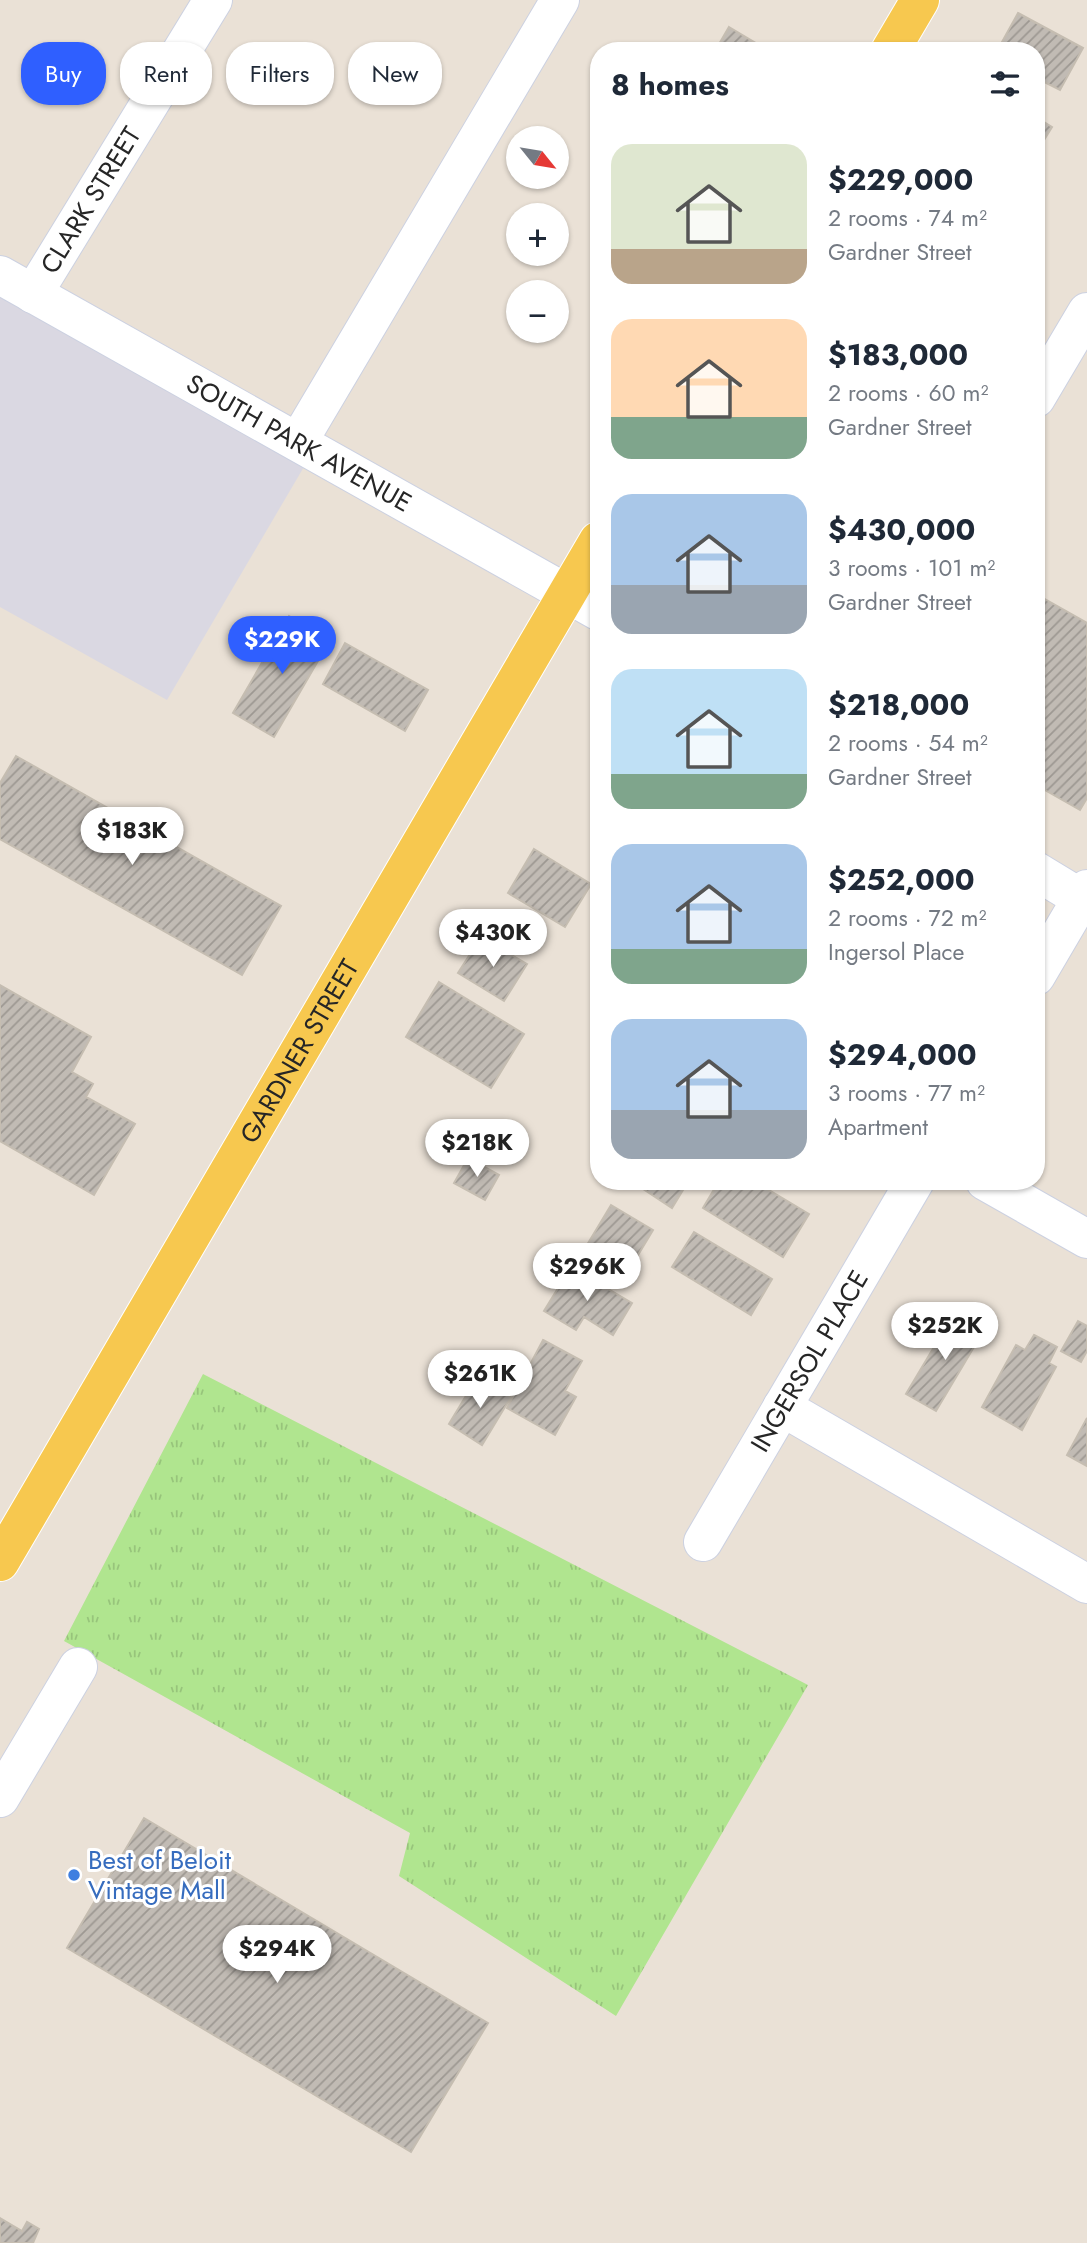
<!DOCTYPE html>
<html lang="en">
<head>
<meta charset="utf-8">
<style>
  body { margin:0; font-family:Jost,sans-serif; background:#f2f2f3; color:#1f2937; height:100vh; display:flex; flex-direction:column; font-size:26px; white-space:nowrap }
  * { box-sizing:border-box; margin:0 }
  p { font-size:23px; color:#747a83 }
  .icon { flex:none; width:38px; height:38px; fill:none; stroke:currentColor; stroke-width:2; stroke-linecap:round; stroke-linejoin:round }
  .map { position:relative; flex:1; overflow:hidden }
  .panel { position:absolute; left:590px; top:42px; width:455px; height:1148px; display:flex; flex-direction:column; background:#fff; border-radius:28px; box-shadow:0 2px 5px #0004 }
  .panel>* { flex:none }
  .banner { position:absolute; left:21px; top:42px; width:464px; height:63px; display:flex; gap:14px }
  .needle { width:46px; rotate:120deg }
  .buttons { position:absolute; left:506px; top:126px; display:grid; gap:14px }
  .buttons a { display:grid; place-items:center; width:63px; height:63px; border-radius:50%; background:#fff; box-shadow:0 2px 5px #0004; font-size:35px }
  .price { position:absolute; translate:-50% -60px; padding:0 16px; border-radius:24px; background:#fff; color:#222; font-size:23px; line-height:46px; filter:drop-shadow(0 2px 4px #0008) }
  .price::after { content:''; position:absolute; left:50%; top:42px; width:21px; height:16px; margin-left:-10px; background:inherit; clip-path:polygon(0 0,100% 0,50% 100%) }
  .price.active { background:#2f5fff; color:#fff }
  ul { padding:0; list-style:none }
  li { display:flex; align-items:center; gap:21px; height:175px; padding:0 21px }
  li span { display:grid; place-items:center; flex:none; width:196px; height:140px; border-radius:21px; color:#555 }
  li>.icon { margin-inline-start:auto }
  span .icon { width:84px; height:84px; fill:#fffc; stroke-width:1 }
  li b { font-size:30px }
  h2 { display:flex; justify-content:space-between; align-items:center; height:84px; padding:0 21px; font-size:30px }
  .chip { padding:0 24px; border-radius:28px; background:#fff; box-shadow:0 2px 5px #0004; font-size:24px; line-height:63px }
  .chip.active { background:#2f5fff; color:#fff }
  .map>svg:first-child { display:block }
  .industrial { fill:#dad8e2 }
  .grass { fill:url(#grass-tufts) }
  .building { fill:url(#building-hatch); stroke:#c5bdb1; stroke-width:2 }
  .lines { fill:none; stroke-linecap:round; stroke-linejoin:round }
  .minor-casing { stroke:#ccd1e1; stroke-width:40 }
  .major-casing { stroke:#fff; stroke-width:40 }
  .minor { stroke:#fff; stroke-width:38 }
  .major { stroke:#f7c84f; stroke-width:38 }
  .shop-dot { fill:#3f7fe0; stroke:#fff; stroke-width:2.5 }
  .labels { text-anchor:middle; stroke-width:6; stroke-linejoin:round; paint-order:stroke }
  .street-label { font-size:26px; fill:#262626; stroke:#fff }
  .shop-label { font-size:26px; fill:#366cbe; stroke:#fff; text-anchor:start }
</style>
</head>
<body>
<div class="map">
<svg width="1087" height="2243" viewBox="0 0 1087 2243">
  <defs>
    <pattern id="grass-tufts" width="24" height="20" patternUnits="userSpaceOnUse" patternTransform="scale(1.75)"><rect width="24" height="20" fill="#b0e58f"/><path d="M3 7l-1-3M5 7V3M7 7l1-3M15 17l-1-3M17 17v-4M19 17l1-3" fill="none" stroke="#97c47b"/></pattern>
    <pattern id="building-hatch" width="6" height="6" patternUnits="userSpaceOnUse" patternTransform="scale(1.75)"><rect width="6" height="6" fill="#c1bbb4"/><path d="M-1 1l2-2M0 6l6-6M5 7l2-2" fill="none" stroke="#9d9892"/></pattern>
  </defs>
  <rect width="100%" height="100%" fill="#eae1d6"/>
  <path class="industrial" d="M 0,292 L 308,460 L 167,700 L 0,607 Z"/>
  <path class="grass" d="M 203,1374 L 808,1685 L 616,2016 L 399,1876 L 410,1833 L 64,1641 Z"/>
  <path class="building" d="M 1018,13 L 1083,48 L 1060,90 L 1036,78 L 1036,51 L 997,51 Z
    M 729,27 L 769,51 L 715,51 Z
    M 1036,117 L 1052,127 L 1036,153 Z
    M 1036,594 L 1087,623 L 1087,798 L 1080,810 L 1036,785 Z
    M 289,616 L 330,640 L 274,737 L 233,713 Z
    M 345,643 L 428,690 L 405,731 L 323,684 Z
    M 16,756 L 281,906 L 242,975 L 0,839 L 0,783 Z
    M 534,849 L 591,884 L 565,927 L 508,893 Z
    M 481,937 L 527,964 L 504,1001 L 458,973 Z
    M 439,982 L 524,1034 L 491,1088 L 406,1037 Z
    M 0,985 L 91,1037 L 72,1072 L 93,1084 L 86,1097 L 135,1124 L 94,1195 L 0,1141 Z
    M 468,1158 L 499,1175 L 485,1200 L 454,1183 Z
    M 643,1181 L 680,1181 L 686,1185 L 672,1208 L 640,1187 Z
    M 719,1181 L 754,1181 L 809,1214 L 783,1257 L 703,1208 Z
    M 611,1205 L 653,1230 L 626,1275 L 584,1250 Z
    M 694,1232 L 772,1279 L 751,1315 L 672,1267 Z
    M 571,1267 L 632,1303 L 613,1335 L 584,1317 L 576,1330 L 544,1311 Z
    M 955,1312 L 984,1330 L 936,1411 L 906,1394 Z
    M 1078,1321 L 1087,1326 L 1087,1351 L 1081,1362 L 1061,1351 Z
    M 1034,1335 L 1057,1347 L 1049,1363 L 1056,1367 L 1022,1430 L 982,1407 L 1016,1345 L 1025,1350 Z
    M 543,1340 L 582,1361 L 565,1391 L 576,1397 L 555,1435 L 507,1408 Z
    M 478,1376 L 511,1397 L 482,1445 L 449,1424 Z
    M 1087,1418 L 1087,1466 L 1067,1455 Z
    M 144,1818 L 488,2023 L 411,2152 L 67,1948 Z
    M 0,2218 L 22,2231 L 27,2222 L 39,2229 L 33,2243 L 0,2243 Z"/>
  <g class="lines">
    <g class="minor-casing">
      <g id="minor">
        <path id="s1" d="M 0,275 L 598,611"/>
        <path id="s2" d="M 33,294 L 213,0"/>
        <path d="M 1036,398 L 1087,312"/>
        <path d="M 298,442 L 560,0"/>
        <path d="M 1036,871 L 1087,902"/>
        <path d="M 1036,976 L 1087,889"/>
        <path d="M 985,1181 L 1087,1239"/>
        <path d="M 782,1407 L 1087,1584"/>
        <path id="s3" d="M 703,1542 L 915,1181"/>
        <path d="M 0,1798 L 78,1667"/>
      </g>
    </g>
    <g class="major-casing">
      <g id="major">
        <path d="M 890,51 L 920,0"/>
        <path id="s4" d="M 0,1562 L 598,541"/>
      </g>
    </g>
    <use href="#minor" class="minor"/>
    <use href="#major" class="major"/>
  </g>
  <circle class="shop-dot" cx="74" cy="1875" r="7"/>
  <g class="labels">
    <g class="street-label">
      <text dy="9" stroke="none"><textPath href="#s2" startOffset="110">CLARK STREET</textPath></text>
      <text dy="9" stroke="none"><textPath href="#s1" startOffset="343">SOUTH PARK AVENUE</textPath></text>
      <text dy="9" stroke="none"><textPath href="#s4" startOffset="592">GARDNER STREET</textPath></text>
      <text dy="9" stroke="none"><textPath href="#s3" startOffset="210">INGERSOL PLACE</textPath></text>
    </g>
    <g class="shop-label">
      <text x="88" y="1869">Best of Beloit<tspan x="88" dy="30">Vintage Mall</tspan></text>
    </g>
  </g>
</svg>
<div class="buttons">
<a><svg class="needle" viewBox="-14 -14 28 28"><path d="M0-13l5 13h-10z" fill="#e53935"/><path d="M0 13l5-13h-10z" fill="#747a83"/></svg></a>
<a>+</a>
<a>−</a>
</div>
<b class="price active" style="left:282px;top:676px">$229K</b>
<b class="price" style="left:132px;top:867px">$183K</b>
<b class="price" style="left:493px;top:969px">$430K</b>
<b class="price" style="left:477px;top:1179px">$218K</b>
<b class="price" style="left:587px;top:1303px">$296K</b>
<b class="price" style="left:945px;top:1362px">$252K</b>
<b class="price" style="left:480px;top:1410px">$261K</b>
<b class="price" style="left:277px;top:1985px">$294K</b>
<div class="banner">
<a class="chip active">Buy</a>
<a class="chip">Rent</a>
<a class="chip">Filters</a>
<a class="chip">New</a>
</div>
<section class="panel">
<h2>8 homes<svg class="icon" aria-label="filters" viewBox="0 0 24 24"><path d="M4 7h16M4 17h16"/><circle cx="9" cy="7" r="2"/><circle cx="15" cy="17" r="2"/></svg></h2>
<ul>
<li><span style="background:linear-gradient(#dfe7d0 75%,#b9a48a 0)"><svg class="icon" aria-label="home" viewBox="0 0 24 24"><path d="M3 11l9-7 9 7M6 9v11h12V9"/></svg></span><div><b>$229,000</b><p>2 rooms · 74 m²</p><p>Gardner Street</p></div></li>
<li><span style="background:linear-gradient(#ffd9b3 70%,#7fa58c 0)"><svg class="icon" aria-label="home" viewBox="0 0 24 24"><path d="M3 11l9-7 9 7M6 9v11h12V9"/></svg></span><div><b>$183,000</b><p>2 rooms · 60 m²</p><p>Gardner Street</p></div></li>
<li><span style="background:linear-gradient(#a9c7e8 65%,#9aa5b1 0)"><svg class="icon" aria-label="home" viewBox="0 0 24 24"><path d="M3 11l9-7 9 7M6 9v11h12V9"/></svg></span><div><b>$430,000</b><p>3 rooms · 101 m²</p><p>Gardner Street</p></div></li>
<li><span style="background:linear-gradient(#bfe0f5 75%,#7fa58c 0)"><svg class="icon" aria-label="home" viewBox="0 0 24 24"><path d="M3 11l9-7 9 7M6 9v11h12V9"/></svg></span><div><b>$218,000</b><p>2 rooms · 54 m²</p><p>Gardner Street</p></div></li>
<li><span style="background:linear-gradient(#a9c7e8 75%,#7fa58c 0)"><svg class="icon" aria-label="home" viewBox="0 0 24 24"><path d="M3 11l9-7 9 7M6 9v11h12V9"/></svg></span><div><b>$252,000</b><p>2 rooms · 72 m²</p><p>Ingersol Place</p></div></li>
<li><span style="background:linear-gradient(#a9c7e8 65%,#9aa5b1 0)"><svg class="icon" aria-label="home" viewBox="0 0 24 24"><path d="M3 11l9-7 9 7M6 9v11h12V9"/></svg></span><div><b>$294,000</b><p>3 rooms · 77 m²</p><p>Apartment</p></div></li>
</ul>
</section>
</div>
</body>
</html>
